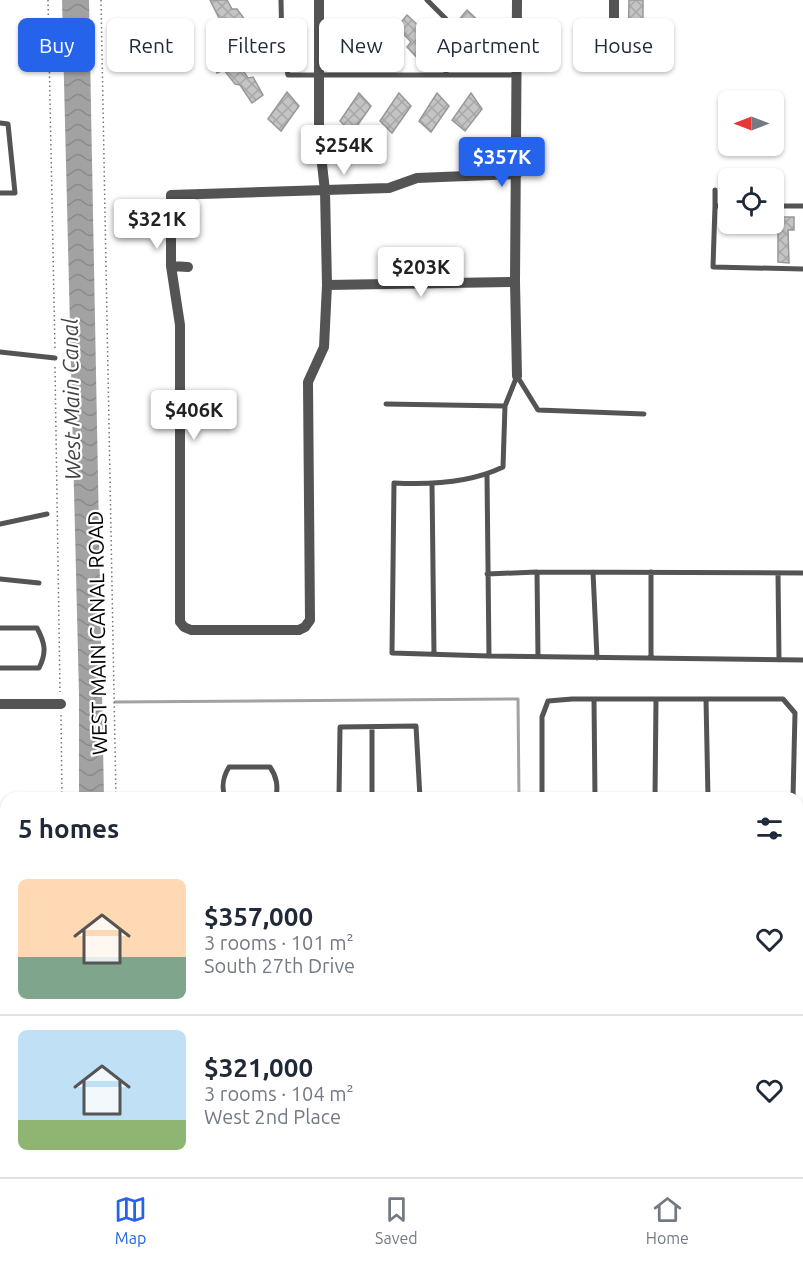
<!DOCTYPE html>
<html lang="en">
<head>
<meta charset="utf-8">
<style>
  body { margin:0; font-family:Ubuntu,sans-serif; background:#f6f6f7; color:#1f2937; height:100vh; display:flex; flex-direction:column; font-size:22px; white-space:nowrap }
  * { box-sizing:border-box; margin:0 }
  p { font-size:20px; color:#747a83 }
  .icon { flex:none; width:33px; height:33px; fill:none; stroke:currentColor; stroke-width:2; stroke-linecap:round; stroke-linejoin:round }
  .map { position:relative; flex:1; overflow:hidden }
  .side { position:absolute; left:0px; top:792px; width:804px; height:386px; display:flex; flex-direction:column; background:#fff; border-radius:18px 18px 0 0; box-shadow:0 2px 4px #0004 }
  .side>* { flex:none }
  .hud { position:absolute; left:18px; top:18px; width:768px; height:54px; display:flex; gap:12px }
  .needle { width:39px; rotate:270deg }
  .fabs { position:absolute; left:718px; top:90px; display:grid; gap:12px }
  .fabs a { display:grid; place-items:center; width:66px; height:66px; border-radius:9px; background:#fff; box-shadow:0 2px 4px #0004; font-size:30px }
  .price { position:absolute; translate:-50% -51px; padding:0 14px; border-radius:6px; background:#fff; color:#222; font-size:20px; line-height:39px; filter:drop-shadow(0 2px 3px #0008) }
  .price::after { content:''; position:absolute; left:50%; top:36px; width:18px; height:14px; margin-left:-9px; background:inherit; clip-path:polygon(0 0,100% 0,50% 100%) }
  .price.active { background:#2563eb; color:#fff }
  ul { padding:0; list-style:none }
  li { display:flex; align-items:center; gap:18px; height:150px; padding:0 18px }
  li+li { border-top:2px solid #e0e1e3 }
  li span { display:grid; place-items:center; flex:none; width:168px; height:120px; border-radius:9px; color:#555 }
  li>.icon { margin-inline-start:auto }
  span .icon { width:72px; height:72px; fill:#fffc; stroke-width:1 }
  li b { font-size:26px }
  h2 { display:flex; justify-content:space-between; align-items:center; height:72px; padding:0 18px; font-size:26px }
  .tag { padding:0 21px; border-radius:9px; background:#fff; box-shadow:0 2px 4px #0004; font-size:21px; line-height:54px }
  .tag.active { background:#2563eb; color:#fff }
  .tabs { display:flex; justify-content:space-around; align-items:center; height:84px; border-top:2px solid #e0e1e3; background:#fff; font-size:16px; color:#747a83 }
  .tabs a { display:grid; justify-items:center; gap:3px }
  .tabs .active { color:#2563eb }
  .map>svg:first-child { display:block }
  .water { fill:url(#water-waves) }
  .lines { fill:none; stroke-linecap:round; stroke-linejoin:round }
  .stream { stroke:#a2a2a2; stroke-width:3 }
  .building { fill:url(#building-cross-hatch); stroke:#989898; stroke-width:1.5 }
  .path { stroke:#767676; stroke-width:1.5; stroke-dasharray:1.5 3; stroke-linecap:butt }
  .service { stroke:#545454; stroke-width:5 }
  .minor { stroke:#545454; stroke-width:10 }
  .labels { text-anchor:middle; stroke-width:4.5; stroke-linejoin:round; paint-order:stroke }
  .street-label { font-size:21px; fill:#000; stroke:#fff }
  .water-label { font-size:22px; font-style:italic; fill:#434343; stroke:#fff }
</style>
</head>
<body>
<div class="map">
<svg width="803" height="1177" viewBox="0 0 803 1177">
  <defs>
    <pattern id="water-waves" width="16" height="10" patternUnits="userSpaceOnUse" patternTransform="scale(1.5)"><rect width="16" height="10" fill="#a2a2a2"/><path d="M0 5q4-4 8 0t8 0" fill="none" stroke="#8a8a8a"/></pattern>
    <pattern id="building-cross-hatch" width="8" height="8" patternUnits="userSpaceOnUse" patternTransform="scale(1.5)"><rect width="8" height="8" fill="#c4c4c4"/><path d="M0 0l8 8M0 8l8-8" fill="none" stroke="#a7a7a7"/></pattern>
  </defs>
  <rect width="100%" height="100%" fill="#fff"/>
  <path class="water" d="M 62,0 L 89,0 L 104,798 L 79,798 L 79,695 Z"/>
  <g class="lines">
    <path class="stream" d="M 115,702 L 518,699 L 519,798
      M 521,1172 L 521,1177"/>
  </g>
  <path class="building" d="M 210,0 L 227,0 L 232,9 L 237,9 L 248,24 L 253,23 L 264,42 L 251,51 L 241,33 L 236,36 L 226,18 L 220,20 Z
    M 629,0 L 643,0 L 643,49 L 628,50 Z
    M 467,10 L 484,26 L 479,32 L 492,48 L 480,58 L 465,43 L 470,38 L 457,22 Z
    M 407,15 L 423,30 L 419,36 L 433,53 L 422,63 L 407,47 L 411,42 L 397,27 Z
    M 350,23 L 367,37 L 372,32 L 389,49 L 378,59 L 361,46 L 354,50 L 339,33 Z
    M 220,46 L 233,62 L 238,63 L 248,78 L 253,77 L 263,95 L 252,103 L 240,85 L 235,84 L 224,70 L 217,73 L 208,52 Z
    M 287,92 L 299,106 L 281,131 L 268,119 Z
    M 359,93 L 371,106 L 352,133 L 340,121 Z
    M 399,93 L 411,106 L 392,133 L 380,121 Z
    M 437,93 L 449,106 L 431,132 L 419,121 Z
    M 471,93 L 482,109 L 465,131 L 452,120 Z
    M 774,217 L 794,217 L 794,230 L 788,230 L 789,263 L 778,262 L 778,230 L 774,230 Z"/>
  <g class="lines">
    <path class="path" d="M 48,0 L 55,350
      M 101,0 L 116,798
      M 55,367 L 60,692
      M 61,715 L 62,798
      M 86,1172 L 87,1177
      M 152,1172 L 153,1177"/>
    <path class="service" d="M 281,0 L 282,47 L 288,75 L 517,75
      M 427,0 L 446,19 L 446,75
      M 0,123 L 8,124 L 15,193 L 0,193
      M 715,206 L 715,190
      M 729,206 L 715,206 L 713,267 L 803,269
      M 774,206 L 803,206
      M 0,352 L 55,358
      M 386,404 L 505,406 L 517,376 L 538,410 L 644,414
      M 505,406 L 503,467 C 470,483 430,485 394,483 L 392,653 L 489,656 L 803,660
      M 487,475 L 489,656
      M 432,484 L 434,654
      M 0,524 L 47,514
      M 593,572 L 597,658
      M 778,573 L 779,660
      M 487,574 L 537,572
      M 0,579 L 39,583
      M 0,628 L 37,628 C 45,643 47,652 39,668 L 0,668
      M 538,657 L 537,572 L 803,573
      M 651,658 L 651,572
      M 594,699 L 595,798
      M 706,699 L 708,798
      M 372,727 L 372,798
      M 225,798 C 221,786 223,777 229,767 L 270,767 C 277,777 278,786 276,798
      M 339,798 L 340,727 L 416,726 L 420,798
      M 542,798 L 542,717 L 548,701 L 572,699 L 783,699 L 795,713 L 793,798
      M 655,798 L 656,699
      M 0,1120 L 6,1120
      M 180,1172 L 181,1177
      M 289,1172 L 289,1177
      M 367,1172 L 367,1177
      M 651,1172 L 651,1177
      M 732,1172 L 732,1177
      M 213,1177 L 213,1172
      M 411,1177 L 411,1172
      M 463,1177 L 463,1172
      M 569,1177 L 569,1172"/>
    <path class="minor" d="M 517,0 L 515,282 L 517,376
      M 614,46 L 614,0
      M 171,266 L 180,325 L 180,622 L 184,627 L 191,630 L 299,630 L 305,627 L 310,620 L 308,382 L 324,347 L 327,285 L 325,191 L 319,137 L 319,0
      M 188,267 L 171,266 L 171,195 L 389,188 L 417,178 L 517,174
      M 327,285 L 515,282
      M 0,704 L 61,704
      M 798,989 L 803,989"/>
  </g>
  <g class="labels">
    <g class="street-label">
      <text transform="translate(98 633) rotate(-91)" y="7">WEST MAIN CANAL ROAD</text>
    </g>
    <g class="water-label">
      <text transform="translate(71 399) rotate(-91)" y="8">West Main Canal</text>
    </g>
  </g>
</svg>
<div class="fabs">
<a><svg class="needle" viewBox="-14 -14 28 28"><path d="M0-13l5 13h-10z" fill="#e53935"/><path d="M0 13l5-13h-10z" fill="#747a83"/></svg></a>
<a><svg class="icon" aria-label="locate" viewBox="0 0 24 24"><circle cx="12" cy="12" r="6"/><path d="M12 2v4M12 18v4M2 12h4M18 12h4"/></svg></a>
</div>
<b class="price" style="left:344px;top:176px">$254K</b>
<b class="price active" style="left:502px;top:188px">$357K</b>
<b class="price" style="left:157px;top:250px">$321K</b>
<b class="price" style="left:421px;top:298px">$203K</b>
<b class="price" style="left:194px;top:441px">$406K</b>
<div class="hud">
<a class="tag active">Buy</a>
<a class="tag">Rent</a>
<a class="tag">Filters</a>
<a class="tag">New</a>
<a class="tag">Apartment</a>
<a class="tag">House</a>
</div>
<section class="side">
<h2>5 homes<svg class="icon" aria-label="filters" viewBox="0 0 24 24"><path d="M4 7h16M4 17h16"/><circle cx="9" cy="7" r="2"/><circle cx="15" cy="17" r="2"/></svg></h2>
<ul>
<li><span style="background:linear-gradient(#ffd9b3 65%,#7fa58c 0)"><svg class="icon" aria-label="home" viewBox="0 0 24 24"><path d="M3 11l9-7 9 7M6 9v11h12V9"/></svg></span><div><b>$357,000</b><p>3 rooms · 101 m²</p><p>South 27th Drive</p></div><svg class="icon" aria-label="heart" viewBox="0 0 24 24"><path d="M12 20l-8-8c-3-5 5-10 8-4 3-6 11-1 8 4z"/></svg></li>
<li><span style="background:linear-gradient(#bfe0f5 75%,#8fb573 0)"><svg class="icon" aria-label="home" viewBox="0 0 24 24"><path d="M3 11l9-7 9 7M6 9v11h12V9"/></svg></span><div><b>$321,000</b><p>3 rooms · 104 m²</p><p>West 2nd Place</p></div><svg class="icon" aria-label="heart" viewBox="0 0 24 24"><path d="M12 20l-8-8c-3-5 5-10 8-4 3-6 11-1 8 4z"/></svg></li>
</ul>
</section>
</div>
<nav class="tabs">
<a class="active"><svg class="icon" aria-label="map" viewBox="0 0 24 24"><path d="M3 6l6-2 6 2 6-2v14l-6 2-6-2-6 2zM9 4v14M15 6v14"/></svg>Map</a>
<a><svg class="icon" aria-label="saved" viewBox="0 0 24 24"><path d="M7 4h10v16l-5-4-5 4z"/></svg>Saved</a>
<a><svg class="icon" aria-label="home" viewBox="0 0 24 24"><path d="M3 11l9-7 9 7M6 9v11h12V9"/></svg>Home</a>
</nav>
</body>
</html>
